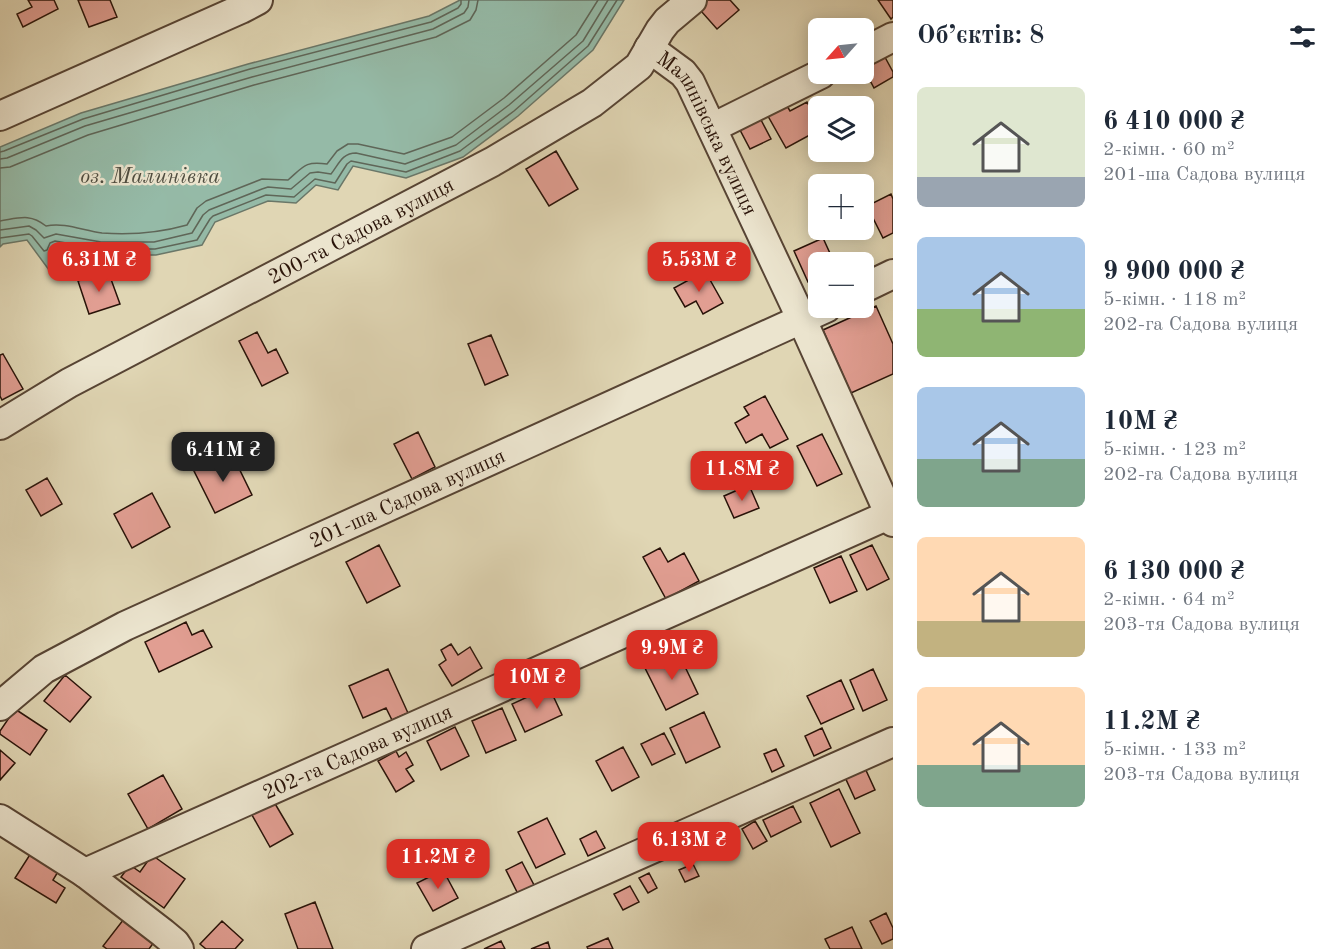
<!DOCTYPE html>
<html lang="uk">
<head>
<meta charset="utf-8">
<style>
  body { margin:0; font-family:"Old Standard TT",serif; background:#f2f2f3; color:#1f2937; height:100vh; display:flex; flex-direction:column; font-size:22px; white-space:nowrap }
  * { box-sizing:border-box; margin:0 }
  p { font-size:20px; color:#747a83 }
  .icon { flex:none; width:33px; height:33px; fill:none; stroke:currentColor; stroke-width:2; stroke-linecap:round; stroke-linejoin:round }
  .map { position:relative; flex:1; overflow:hidden }
  .sheet { display:flex; flex-direction:column; background:#fff; width:450px }
  .sheet>* { flex:none }
  .needle { width:39px; rotate:243deg }
  .buttons { position:absolute; left:808px; top:18px; display:grid; gap:12px }
  .buttons a { display:grid; place-items:center; width:66px; height:66px; border-radius:9px; background:#fff; box-shadow:0 3px 15px #0003; font-size:30px }
  .price { position:absolute; translate:-50% -51px; padding:0 14px; border-radius:12px; background:#d93025; color:#fff; font-size:20px; line-height:39px; filter:drop-shadow(0 2px 3px #0008) }
  .price::after { content:''; position:absolute; left:50%; top:36px; width:18px; height:14px; margin-left:-9px; background:inherit; clip-path:polygon(0 0,100% 0,50% 100%) }
  .price.current { background:#222; color:#fff }
  ul { padding:0; list-style:none }
  li { display:flex; align-items:center; gap:18px; height:150px; padding:0 24px }
  li span { display:grid; place-items:center; flex:none; width:168px; height:120px; border-radius:9px; color:#555 }
  li>.icon { margin-inline-start:auto }
  span .icon { width:72px; height:72px; fill:#fffc; stroke-width:1 }
  li b { font-size:26px }
  h2 { display:flex; justify-content:space-between; align-items:center; height:72px; padding:0 24px; font-size:26px }
  main { display:flex; flex:1; min-height:0 }
  .map>svg:first-child { display:block }
  .water { fill:#95baa7; stroke:#6a7768; stroke-width:1.5 }
  .lines { fill:none; stroke-linecap:round; stroke-linejoin:round }
  .shore { stroke:#5f6658; stroke-width:1.5 }
  .building { fill:#e19e92; stroke:#291309; stroke-width:1.5 }
  .minor-casing { stroke:#574434; stroke-width:32 }
  .minor { stroke:#ebe4ce; stroke-width:28 }
  .labels { text-anchor:middle; stroke-width:5; stroke-linejoin:round; paint-order:stroke }
  .street-label { font-size:21px; fill:#291309; stroke:#ebe4ce }
  .water-label { font-size:22px; font-style:italic; fill:#4f4d40; stroke:#ebe4ce }
</style>
</head>
<body>
<main>
<div class="map">
<svg width="893" height="949" viewBox="0 0 893 949">
  <rect width="100%" height="100%" fill="#e0d6b4"/>
  <filter id="stains"><feTurbulence type="fractalNoise" baseFrequency=".00333" numOctaves="4"/><feColorMatrix values="0 0 0 0 .2 0 0 0 0 .09 0 0 0 0 .02 0 0 0 .5 -.17"/></filter>
  <radialGradient id="worn" r=".72"><stop offset=".6" stop-color="#630" stop-opacity="0"/><stop offset="1" stop-color="#630" stop-opacity=".3"/></radialGradient>
  <path class="water" d="M 460,0 L 624,0 L 593,50 L 518,116 L 463,157 L 406,178 L 353,166 L 338,190 L 316,185 L 296,203 L 268,201 L 215,222 L 202,245 L 156,255 L 100,255 L 54,247 L 49,270 L 27,240 L 3,244 L 0,247 L 0,147 L 81,113 L 248,64 L 429,16 Z"/>
  <g class="lines">
    <path class="shore" d="M 0,152 L 4,151 L 83,119 L 250,69 L 431,22 L 458,8 L 461,4 L 461,0
      M 0,159 L 7,158 L 85,126 L 252,77 L 433,29 L 464,13 L 468,7 L 469,0
      M 0,168 L 10,167 L 88,135 L 254,85 L 436,37 L 470,20 L 476,10 L 478,0
      M 0,221 C 19,218 30,213 46,226 C 65,222 84,231 102,233 C 131,235 159,233 187,225 L 197,208 L 206,201 L 262,179 L 288,180 C 304,166 305,161 327,164 L 337,151 L 348,144 L 358,144 L 404,154 L 452,137 L 504,98 L 576,35 L 598,0
      M 0,230 L 29,226 L 36,230 L 44,238 L 56,234 L 101,242 L 154,242 L 192,233 L 203,215 L 209,210 L 262,189 L 268,187 L 291,189 L 310,173 L 318,172 L 331,174 C 339,164 342,153 356,153 L 405,164 L 456,145 L 509,105 L 583,41 L 608,0
      M 0,238 L 29,234 L 32,236 L 44,251 L 47,250 L 50,243 L 55,241 L 100,249 L 155,249 L 197,240 L 210,219 L 213,216 L 266,195 L 294,197 L 315,179 L 335,183 L 347,164 L 351,161 L 406,172 L 460,151 L 514,111 L 588,46 L 617,0"/>
  </g>
  <path class="building" d="M 28,0 L 54,0 L 58,9 L 23,27 L 17,14 L 32,7 Z
    M 78,0 L 110,0 L 117,17 L 89,27 Z
    M 696,0 L 730,0 L 739,10 L 717,29 L 693,2 Z
    M 878,0 L 893,0 L 893,17 L 891,19 Z
    M 880,48 L 893,72 L 893,77 L 874,88 L 864,69 L 864,57 Z
    M 783,99 L 790,111 L 807,102 L 819,125 L 819,130 L 786,148 L 764,109 Z
    M 760,118 L 771,139 L 750,149 L 739,128 Z
    M 556,151 L 578,189 L 549,206 L 526,169 Z
    M 891,194 L 893,199 L 893,233 L 883,238 L 867,206 Z
    M 823,238 L 834,262 L 819,262 L 819,277 L 808,282 L 794,251 Z
    M 108,271 L 120,304 L 89,314 L 78,281 Z
    M 705,271 L 723,303 L 703,314 L 696,301 L 685,307 L 674,288 Z
    M 876,306 L 893,344 L 893,374 L 851,393 L 823,330 Z
    M 257,332 L 268,353 L 276,349 L 288,373 L 262,386 L 239,341 Z
    M 491,335 L 508,375 L 485,385 L 468,344 Z
    M 3,354 L 23,389 L 2,400 L 0,396 L 0,355 Z
    M 765,396 L 788,439 L 770,448 L 762,434 L 746,443 L 735,423 L 749,415 L 744,407 Z
    M 418,432 L 435,467 L 412,479 L 394,444 Z
    M 822,434 L 842,474 L 817,486 L 797,446 Z
    M 231,452 L 252,495 L 215,513 L 194,471 Z
    M 47,478 L 62,504 L 41,516 L 26,490 Z
    M 749,485 L 759,508 L 734,518 L 724,496 Z
    M 152,493 L 170,527 L 132,548 L 114,514 Z
    M 379,545 L 400,586 L 367,603 L 346,562 Z
    M 872,545 L 889,579 L 867,590 L 850,555 Z
    M 660,548 L 668,562 L 684,553 L 699,581 L 666,599 L 643,557 Z
    M 841,556 L 857,591 L 830,603 L 814,568 Z
    M 186,622 L 192,635 L 203,630 L 212,647 L 159,672 L 145,642 Z
    M 451,644 L 458,655 L 470,647 L 482,668 L 452,686 L 439,665 L 446,660 L 441,650 Z
    M 678,652 L 698,694 L 666,710 L 645,668 Z
    M 388,669 L 408,713 L 392,720 L 386,708 L 363,718 L 349,686 Z
    M 873,669 L 887,700 L 863,711 L 850,680 Z
    M 65,675 L 91,697 L 70,722 L 44,701 Z
    M 841,680 L 854,709 L 821,724 L 807,696 Z
    M 549,687 L 562,715 L 525,732 L 512,704 Z
    M 502,708 L 516,740 L 486,753 L 472,721 Z
    M 15,709 L 47,730 L 30,755 L 0,734 L 0,731 Z
    M 704,712 L 720,747 L 686,763 L 670,728 Z
    M 455,727 L 469,756 L 441,770 L 427,741 Z
    M 822,728 L 831,748 L 814,756 L 805,736 Z
    M 664,733 L 675,754 L 652,765 L 641,744 Z
    M 623,747 L 639,777 L 612,791 L 596,761 Z
    M 776,749 L 784,766 L 772,772 L 764,754 Z
    M 0,750 L 15,763 L 0,780 Z
    M 396,751 L 399,757 L 406,752 L 413,765 L 406,769 L 414,781 L 396,792 L 378,761 Z
    M 864,766 L 875,790 L 855,799 L 844,775 Z
    M 163,775 L 182,809 L 148,829 L 128,794 Z
    M 839,789 L 860,833 L 831,847 L 810,803 Z
    M 274,802 L 293,834 L 270,847 L 252,815 Z
    M 793,806 L 801,822 L 771,837 L 763,820 Z
    M 547,818 L 565,854 L 536,868 L 518,832 Z
    M 755,821 L 767,841 L 753,849 L 742,829 Z
    M 596,831 L 605,848 L 588,856 L 580,839 Z
    M 31,853 L 59,870 L 53,880 L 65,888 L 56,903 L 15,878 Z
    M 152,855 L 185,879 L 164,908 L 121,877 L 130,865 L 140,872 Z
    M 522,862 L 534,885 L 518,894 L 506,870 Z
    M 693,864 L 699,876 L 685,882 L 679,870 Z
    M 443,870 L 458,898 L 433,911 L 417,883 Z
    M 649,873 L 657,888 L 648,893 L 639,878 Z
    M 630,886 L 639,902 L 623,910 L 614,894 Z
    M 315,902 L 333,949 L 298,949 L 285,914 Z
    M 886,913 L 893,928 L 893,939 L 882,944 L 870,921 Z
    M 127,915 L 157,938 L 149,949 L 107,949 L 103,946 Z
    M 222,921 L 243,940 L 235,949 L 206,949 L 200,944 Z
    M 852,927 L 862,949 L 830,949 L 825,939 Z
    M 608,938 L 613,949 L 588,949 L 587,947 Z
    M 501,941 L 505,949 L 484,949 Z
    M 548,942 L 550,949 L 531,949 Z"/>
  <g class="lines">
    <g class="minor-casing">
      <g id="minor">
        <path id="s1" d="M 649,48 L 683,73 L 690,82 L 802,320 L 893,522"/>
        <path d="M 864,52 L 893,37"/>
        <path d="M 0,116 L 241,9 L 258,0"/>
        <path d="M 712,128 L 821,74"/>
        <path d="M 864,288 L 893,274"/>
        <path id="s2" d="M 0,425 L 69,383 L 492,162 L 592,103 L 639,66 L 660,30 L 667,21 L 692,0"/>
        <path id="s3" d="M 0,706 L 44,669 L 125,626 L 826,308"/>
        <path d="M 0,819 L 85,873 L 163,933 L 175,943 L 179,949"/>
        <path id="s4" d="M 85,873 L 893,513"/>
        <path d="M 426,949 L 893,742"/>
      </g>
    </g>
    <use href="#minor" class="minor"/>
  </g>
  <g class="labels">
    <g class="street-label">
      <text dy="7" stroke="none"><textPath href="#s1" startOffset="106">Малинівська вулиця</textPath></text>
      <text dy="7" stroke="none"><textPath href="#s2" startOffset="410">200-та Садова вулиця</textPath></text>
      <text dy="7" stroke="none"><textPath href="#s3" startOffset="459">201-ша Садова вулиця</textPath></text>
      <text dy="7" stroke="none"><textPath href="#s4" startOffset="298">202-га Садова вулиця</textPath></text>
    </g>
    <g class="water-label">
      <text x="150" y="183">оз. Малинівка</text>
    </g>
  </g>
  <rect width="100%" height="100%" filter="url(#stains)"/>
  <rect width="100%" height="100%" fill="url(#worn)"/>
</svg>
<div class="buttons">
<a><svg class="needle" viewBox="-14 -14 28 28"><path d="M0-13l5 13h-10z" fill="#e53935"/><path d="M0 13l5-13h-10z" fill="#747a83"/></svg></a>
<a><svg class="icon" aria-label="layers" viewBox="0 0 24 24"><path d="M12 4l9 5-9 5-9-5zM3 14l9 5 9-5"/></svg></a>
<a>+</a>
<a>−</a>
</div>
<b class="price" style="left:99px;top:293px">6.31M ₴</b>
<b class="price" style="left:699px;top:293px">5.53M ₴</b>
<b class="price current" style="left:223px;top:483px">6.41M ₴</b>
<b class="price" style="left:742px;top:502px">11.8M ₴</b>
<b class="price" style="left:672px;top:681px">9.9M ₴</b>
<b class="price" style="left:537px;top:710px">10M ₴</b>
<b class="price" style="left:689px;top:873px">6.13M ₴</b>
<b class="price" style="left:438px;top:890px">11.2M ₴</b>
</div>
<section class="sheet">
<h2>Об’єктів: 8<svg class="icon" aria-label="filters" viewBox="0 0 24 24"><path d="M4 7h16M4 17h16"/><circle cx="9" cy="7" r="2"/><circle cx="15" cy="17" r="2"/></svg></h2>
<ul>
<li><span style="background:linear-gradient(#dfe7d0 75%,#9aa5b1 0)"><svg class="icon" aria-label="home" viewBox="0 0 24 24"><path d="M3 11l9-7 9 7M6 9v11h12V9"/></svg></span><div><b>6 410 000 ₴</b><p>2-кімн. · 60 m²</p><p>201-ша Садова вулиця</p></div></li>
<li><span style="background:linear-gradient(#a9c7e8 60%,#8fb573 0)"><svg class="icon" aria-label="home" viewBox="0 0 24 24"><path d="M3 11l9-7 9 7M6 9v11h12V9"/></svg></span><div><b>9 900 000 ₴</b><p>5-кімн. · 118 m²</p><p>202-га Садова вулиця</p></div></li>
<li><span style="background:linear-gradient(#a9c7e8 60%,#7fa58c 0)"><svg class="icon" aria-label="home" viewBox="0 0 24 24"><path d="M3 11l9-7 9 7M6 9v11h12V9"/></svg></span><div><b>10M ₴</b><p>5-кімн. · 123 m²</p><p>202-га Садова вулиця</p></div></li>
<li><span style="background:linear-gradient(#ffd9b3 70%,#c2b280 0)"><svg class="icon" aria-label="home" viewBox="0 0 24 24"><path d="M3 11l9-7 9 7M6 9v11h12V9"/></svg></span><div><b>6 130 000 ₴</b><p>2-кімн. · 64 m²</p><p>203-тя Садова вулиця</p></div></li>
<li><span style="background:linear-gradient(#ffd9b3 65%,#7fa58c 0)"><svg class="icon" aria-label="home" viewBox="0 0 24 24"><path d="M3 11l9-7 9 7M6 9v11h12V9"/></svg></span><div><b>11.2M ₴</b><p>5-кімн. · 133 m²</p><p>203-тя Садова вулиця</p></div></li>
</ul>
</section>
</main>
</body>
</html>
